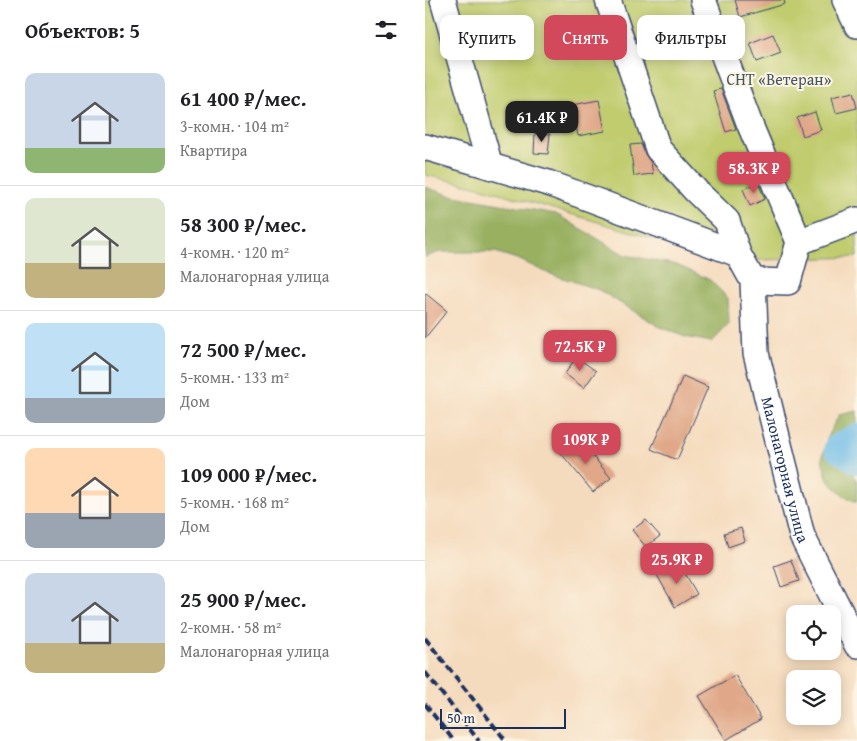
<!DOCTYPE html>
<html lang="ru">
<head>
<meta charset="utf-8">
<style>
  body { margin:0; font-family:"Gentium Book Plus",serif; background:#f2f2f2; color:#202124; height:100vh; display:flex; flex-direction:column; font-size:19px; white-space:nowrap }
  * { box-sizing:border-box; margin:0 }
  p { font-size:16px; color:#757577 }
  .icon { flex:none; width:28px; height:28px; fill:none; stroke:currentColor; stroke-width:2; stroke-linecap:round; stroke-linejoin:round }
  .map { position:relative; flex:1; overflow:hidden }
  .side { display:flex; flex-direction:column; background:#fff; width:425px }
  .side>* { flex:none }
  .hud { position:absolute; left:15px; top:15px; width:341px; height:45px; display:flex; gap:10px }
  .fabs { position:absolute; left:361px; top:605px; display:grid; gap:10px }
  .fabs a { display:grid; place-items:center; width:55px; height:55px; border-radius:10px; background:#fff; box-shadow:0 2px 12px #0003; font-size:25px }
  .scale { position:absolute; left:15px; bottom:12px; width:126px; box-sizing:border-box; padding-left:5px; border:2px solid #1b2f5e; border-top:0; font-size:14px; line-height:18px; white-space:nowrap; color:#1b2f5e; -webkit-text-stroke:4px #fcf5e5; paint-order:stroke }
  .price { position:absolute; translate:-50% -42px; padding:0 11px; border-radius:10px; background:#d1495b; color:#fff; font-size:16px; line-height:32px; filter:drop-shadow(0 1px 2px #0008) }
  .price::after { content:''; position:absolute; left:50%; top:30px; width:15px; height:11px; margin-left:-8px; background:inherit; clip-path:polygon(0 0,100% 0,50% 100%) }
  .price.selected { background:#222; color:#fff }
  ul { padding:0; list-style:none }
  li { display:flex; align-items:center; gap:15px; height:125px; padding:0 25px }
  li+li { border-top:1px solid #e0e0e0 }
  li span { display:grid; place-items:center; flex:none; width:140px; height:100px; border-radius:10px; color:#555 }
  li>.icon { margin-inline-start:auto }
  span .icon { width:60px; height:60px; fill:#fffc; stroke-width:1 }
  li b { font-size:21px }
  h2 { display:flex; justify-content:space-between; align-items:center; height:60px; padding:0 25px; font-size:21px }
  .pill { padding:0 18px; border-radius:10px; background:#fff; box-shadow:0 2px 12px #0003; font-size:18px; line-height:45px }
  .pill.selected { background:#d1495b; color:#fff }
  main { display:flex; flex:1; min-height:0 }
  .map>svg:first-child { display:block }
  .green { fill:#c0cc6e; stroke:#6e7e66 }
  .forest { fill:#98b061; stroke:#5a7060 }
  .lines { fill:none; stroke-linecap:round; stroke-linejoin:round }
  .river { stroke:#6dbce8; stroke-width:30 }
  .building { fill:#e0a788 }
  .minor-casing { stroke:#3c496c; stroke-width:28 }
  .minor { stroke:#fff; stroke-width:25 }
  .rail { stroke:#1b2f5e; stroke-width:4; stroke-dasharray:8 4; stroke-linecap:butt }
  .labels { text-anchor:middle; stroke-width:4; stroke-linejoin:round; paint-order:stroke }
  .park-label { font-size:16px; fill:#445662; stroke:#fcf5e5 }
  .street-label { font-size:16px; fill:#1b2f5e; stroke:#fcf5e5 }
</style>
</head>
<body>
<main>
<section class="side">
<h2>Объектов: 5<svg class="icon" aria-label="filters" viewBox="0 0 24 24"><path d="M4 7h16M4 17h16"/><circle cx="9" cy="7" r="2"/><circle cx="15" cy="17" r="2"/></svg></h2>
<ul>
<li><span style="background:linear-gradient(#c9d6e8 75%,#8fb573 0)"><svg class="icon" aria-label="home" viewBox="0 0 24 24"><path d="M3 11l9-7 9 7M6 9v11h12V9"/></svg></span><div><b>61 400 ₽/мес.</b><p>3-комн. · 104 m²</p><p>Квартира</p></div></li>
<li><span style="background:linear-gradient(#dfe7d0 65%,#c2b280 0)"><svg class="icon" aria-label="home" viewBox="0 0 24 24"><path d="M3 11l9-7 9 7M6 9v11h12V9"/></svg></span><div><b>58 300 ₽/мес.</b><p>4-комн. · 120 m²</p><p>Малонагорная улица</p></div></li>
<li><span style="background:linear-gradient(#bfe0f5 75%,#9aa5b1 0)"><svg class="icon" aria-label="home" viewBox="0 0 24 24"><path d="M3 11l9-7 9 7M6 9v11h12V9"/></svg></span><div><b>72 500 ₽/мес.</b><p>5-комн. · 133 m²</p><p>Дом</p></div></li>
<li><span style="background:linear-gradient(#ffd9b3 65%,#9aa5b1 0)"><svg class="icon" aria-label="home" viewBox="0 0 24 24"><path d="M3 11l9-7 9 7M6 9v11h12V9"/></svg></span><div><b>109 000 ₽/мес.</b><p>5-комн. · 168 m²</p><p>Дом</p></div></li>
<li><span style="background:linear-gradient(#c9d6e8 70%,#c2b280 0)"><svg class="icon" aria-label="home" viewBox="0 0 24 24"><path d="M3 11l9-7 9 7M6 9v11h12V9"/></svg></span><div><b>25 900 ₽/мес.</b><p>2-комн. · 58 m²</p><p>Малонагорная улица</p></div></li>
</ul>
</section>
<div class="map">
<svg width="432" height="741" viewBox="0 0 432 741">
  <rect width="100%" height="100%" fill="#fcf5e5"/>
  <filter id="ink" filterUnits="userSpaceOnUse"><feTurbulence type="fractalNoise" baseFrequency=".02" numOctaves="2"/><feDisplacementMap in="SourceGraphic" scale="10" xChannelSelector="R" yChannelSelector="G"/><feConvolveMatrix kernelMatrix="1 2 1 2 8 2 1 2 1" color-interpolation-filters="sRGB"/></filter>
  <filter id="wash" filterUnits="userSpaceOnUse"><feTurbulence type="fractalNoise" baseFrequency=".0096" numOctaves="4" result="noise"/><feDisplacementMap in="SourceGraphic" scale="20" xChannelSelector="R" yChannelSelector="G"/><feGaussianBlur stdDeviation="1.12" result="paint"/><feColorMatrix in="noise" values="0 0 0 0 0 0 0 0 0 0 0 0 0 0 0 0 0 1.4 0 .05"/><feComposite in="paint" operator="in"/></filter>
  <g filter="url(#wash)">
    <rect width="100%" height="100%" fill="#f5dbbe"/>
    <path class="green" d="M 0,0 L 432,0 L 432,257 L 305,261 L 54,187 L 0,175 Z"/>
    <path class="forest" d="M 0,187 L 24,195 L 131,214 L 200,255 L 252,265 L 285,280 L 303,298 L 304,324 L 287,342 L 260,337 L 235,327 L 174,290 L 120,272 L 95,260 L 70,252 L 15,252 L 0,257 Z
      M 432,411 L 432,457 L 422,464 L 432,481 L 432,502 L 420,497 L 403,481 L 397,459 L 403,435 L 414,415 Z"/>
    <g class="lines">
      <path class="river" d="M 432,438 L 414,448 L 432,459"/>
    </g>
    <g id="blocks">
      <path class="building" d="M 310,0 L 359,0 L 360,4 L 315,17 Z
        M 348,34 L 356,53 L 332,62 L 325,43 Z
        M 296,89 L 311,129 L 301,132 L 288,91 Z
        M 428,92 L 432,108 L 411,113 L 407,97 Z
        M 174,100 L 180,131 L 153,136 L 147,105 Z
        M 390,112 L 396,130 L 378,136 L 372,118 Z
        M 110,133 L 125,134 L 123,154 L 109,153 Z
        M 216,144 L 220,154 L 226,163 L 228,174 L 209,176 L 205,145 Z
        M 333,183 L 340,199 L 325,206 L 318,189 Z
        M 0,293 L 22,311 L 0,338 Z
        M 151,357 L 171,371 L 159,388 L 140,374 Z
        M 258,376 L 283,387 L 252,460 L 226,449 Z
        M 153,438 L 186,478 L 168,492 L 135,452 Z
        M 221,520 L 235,536 L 221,547 L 207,530 Z
        M 316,528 L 320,541 L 303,547 L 299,533 Z
        M 366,560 L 374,581 L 356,587 L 349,566 Z
        M 254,563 L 272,594 L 250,607 L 232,575 Z
        M 310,675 L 336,719 L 301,740 L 274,696 Z"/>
    </g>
  </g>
  <g filter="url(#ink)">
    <use href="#blocks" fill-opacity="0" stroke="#3c496c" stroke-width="1"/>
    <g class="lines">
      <g class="minor-casing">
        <g id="minor">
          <path d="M 18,0 L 65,166"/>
          <path d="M 183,0 L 233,149 L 271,191 L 302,221 L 313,254"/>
          <path d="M 278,0 L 325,125 L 374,242 L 363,282 L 328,281"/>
          <path d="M 420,0 L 432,25"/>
          <path id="s1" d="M 0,147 L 123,183 L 313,254 L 328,281 L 331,353 L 377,536 L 432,645"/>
          <path d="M 374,242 L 432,220"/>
        </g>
      </g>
      <use href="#minor" class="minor"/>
      <path class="rail" d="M 0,638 L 81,741
        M 0,672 L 54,741
        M 0,704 L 29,741"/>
    </g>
  </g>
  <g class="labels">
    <g class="park-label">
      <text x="354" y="85">СНТ «Ветеран»</text>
    </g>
    <g class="street-label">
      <text dy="6" stroke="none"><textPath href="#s1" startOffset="554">Малонагорная улица</textPath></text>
    </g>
  </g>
</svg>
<div class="fabs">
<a><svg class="icon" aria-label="locate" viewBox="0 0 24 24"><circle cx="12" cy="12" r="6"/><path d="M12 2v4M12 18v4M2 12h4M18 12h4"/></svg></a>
<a><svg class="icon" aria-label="layers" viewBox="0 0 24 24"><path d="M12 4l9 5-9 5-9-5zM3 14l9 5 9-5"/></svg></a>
</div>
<div class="scale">50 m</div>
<b class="price selected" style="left:117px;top:143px">61.4K ₽</b>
<b class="price" style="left:329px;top:194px">58.3K ₽</b>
<b class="price" style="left:155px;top:372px">72.5K ₽</b>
<b class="price" style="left:161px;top:465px">109K ₽</b>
<b class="price" style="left:252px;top:585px">25.9K ₽</b>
<div class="hud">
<a class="pill">Купить</a>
<a class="pill selected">Снять</a>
<a class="pill">Фильтры</a>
</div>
</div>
</main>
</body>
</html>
